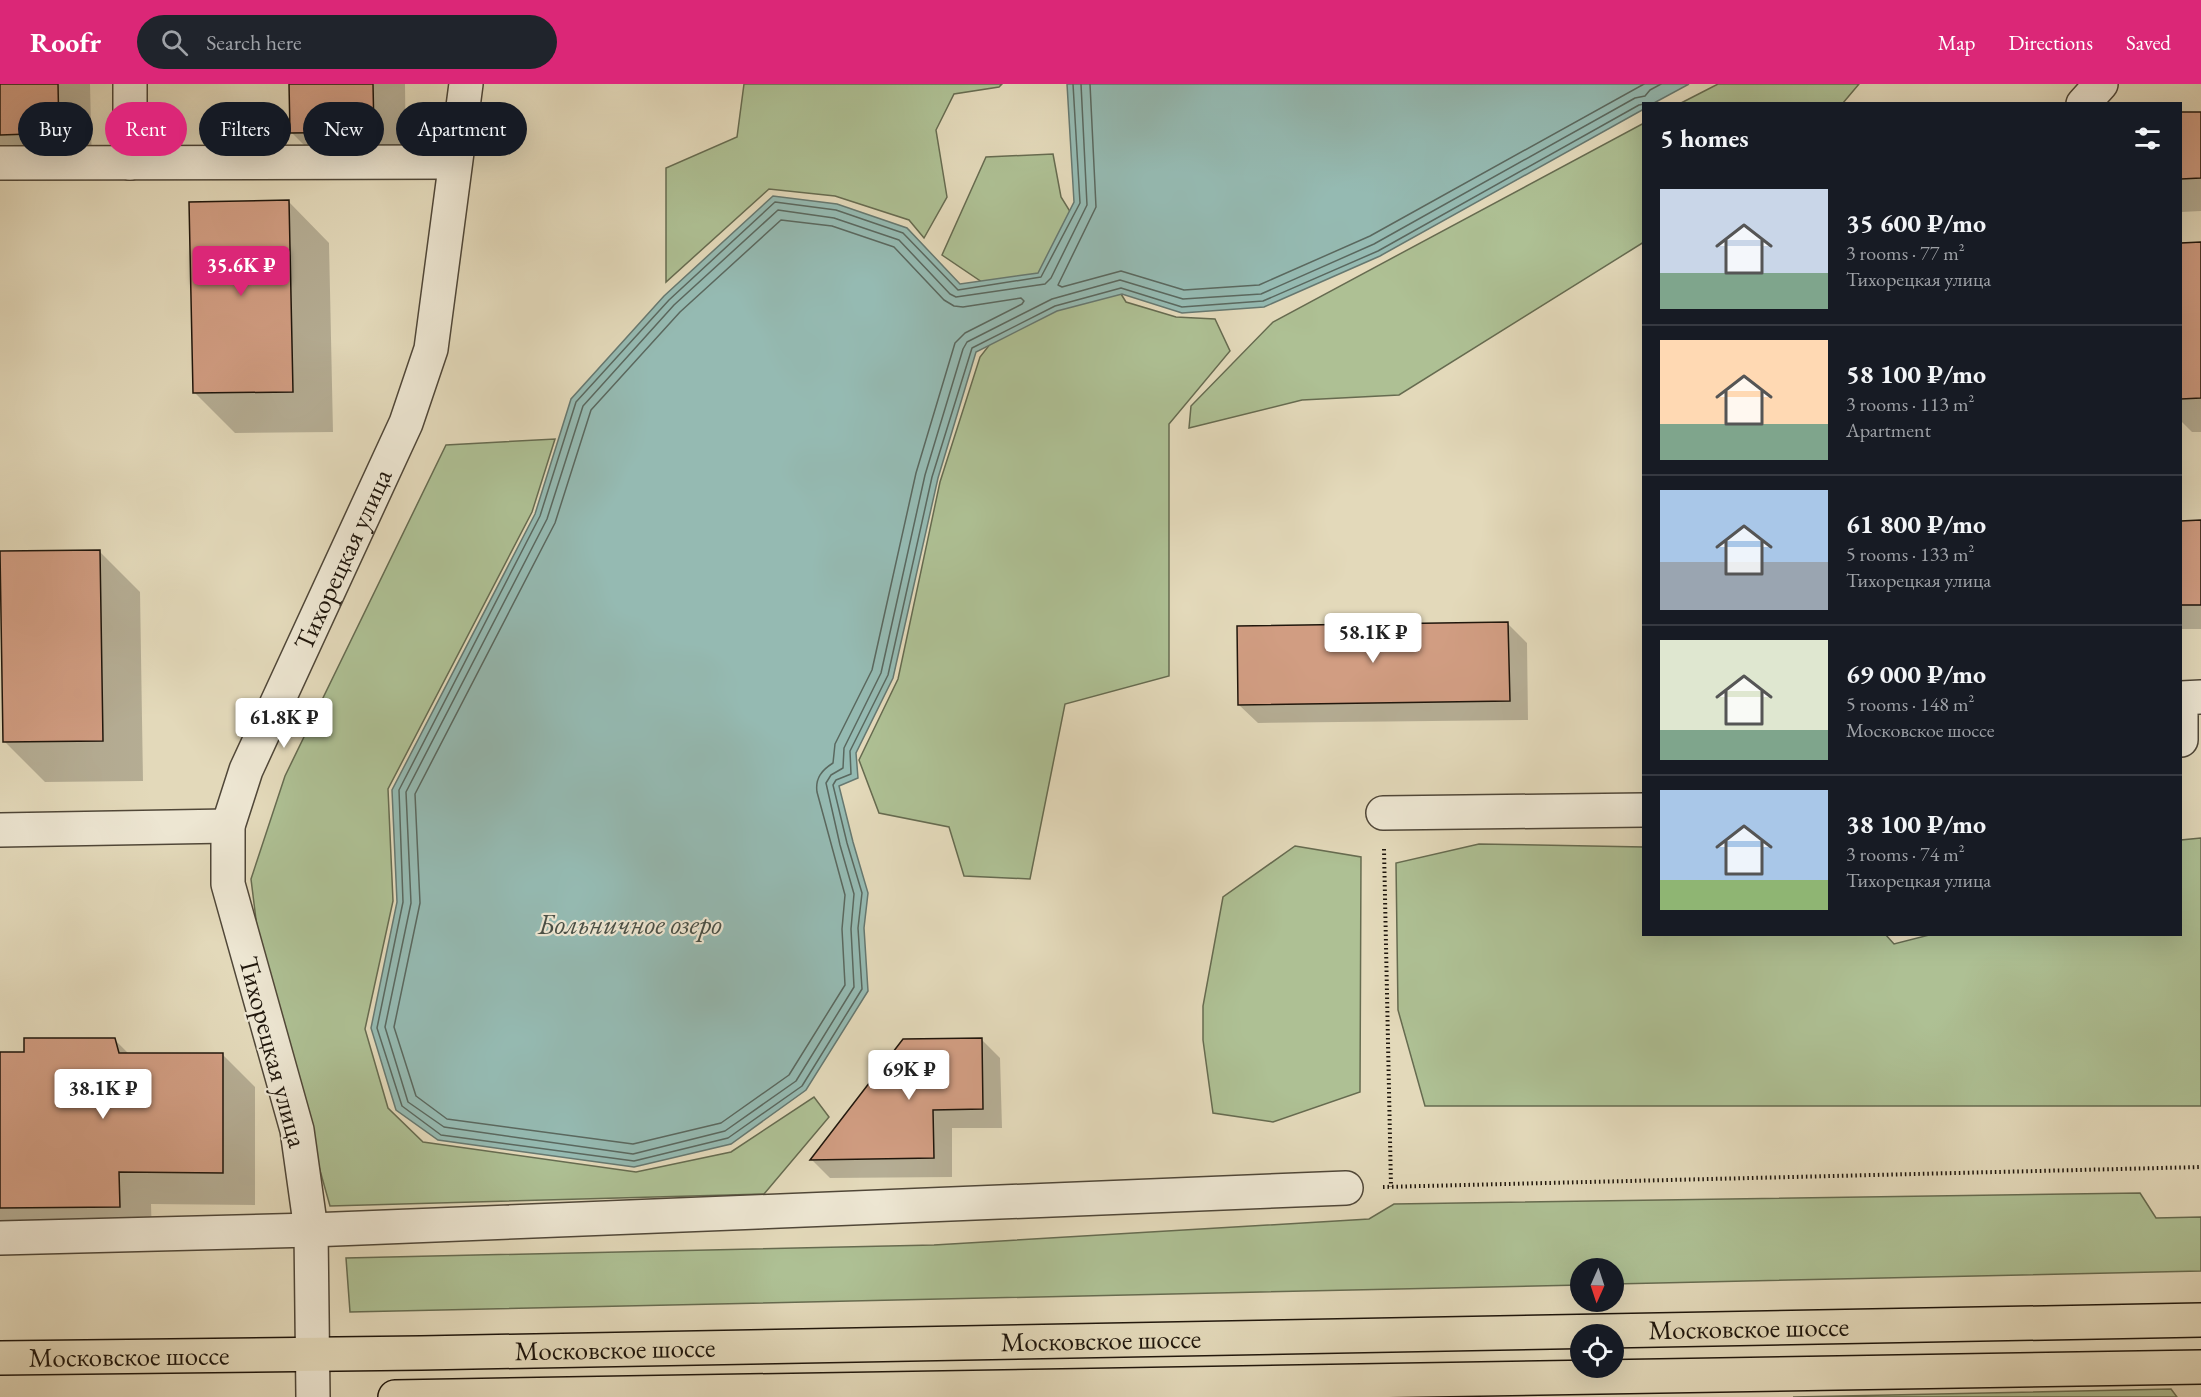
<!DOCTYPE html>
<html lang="en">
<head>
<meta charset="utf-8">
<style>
  body { margin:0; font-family:"EB Garamond",serif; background:#20242c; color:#f1f3f6; height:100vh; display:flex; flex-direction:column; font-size:22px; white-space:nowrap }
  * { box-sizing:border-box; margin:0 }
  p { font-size:20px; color:#9ea1a6 }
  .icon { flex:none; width:33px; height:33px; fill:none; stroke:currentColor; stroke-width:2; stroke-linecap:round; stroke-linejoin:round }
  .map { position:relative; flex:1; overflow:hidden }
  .drawer { position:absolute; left:1642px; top:18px; width:540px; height:834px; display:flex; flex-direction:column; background:#171b24; border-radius:0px; box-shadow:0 6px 24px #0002 }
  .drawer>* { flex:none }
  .top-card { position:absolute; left:18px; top:18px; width:570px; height:54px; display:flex; gap:12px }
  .needle { width:39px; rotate:183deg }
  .buttons { position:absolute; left:1570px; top:1174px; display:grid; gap:12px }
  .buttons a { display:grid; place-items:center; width:54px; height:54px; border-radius:50%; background:#171b24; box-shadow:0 6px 24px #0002; font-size:30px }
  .price { position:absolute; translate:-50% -51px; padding:0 14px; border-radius:6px; background:#fff; color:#222; font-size:20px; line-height:39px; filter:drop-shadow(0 2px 3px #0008) }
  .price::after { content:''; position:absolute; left:50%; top:36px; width:18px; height:14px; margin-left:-9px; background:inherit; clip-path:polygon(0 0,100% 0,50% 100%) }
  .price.selected { background:#db2777; color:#fff }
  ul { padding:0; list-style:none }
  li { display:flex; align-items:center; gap:18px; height:150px; padding:0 18px }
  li+li { border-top:2px solid #363941 }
  li span { display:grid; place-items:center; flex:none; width:168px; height:120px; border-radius:0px; color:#555 }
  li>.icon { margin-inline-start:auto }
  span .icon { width:72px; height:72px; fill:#fffc; stroke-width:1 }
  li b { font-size:26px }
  h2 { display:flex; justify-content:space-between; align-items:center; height:72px; padding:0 18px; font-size:26px }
  .tag { padding:0 21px; border-radius:27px; background:#171b24; box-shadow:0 6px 24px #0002; font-size:21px; line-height:54px }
  .tag.selected { background:#db2777; color:#fff }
  header { display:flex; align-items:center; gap:36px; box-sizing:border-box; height:84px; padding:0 30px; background:#db2777; color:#fff }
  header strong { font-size:28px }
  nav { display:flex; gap:33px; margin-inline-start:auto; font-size:21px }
  .search { width:420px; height:54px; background:#20242c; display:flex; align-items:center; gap:15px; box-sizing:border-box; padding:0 21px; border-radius:33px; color:#9ea1a6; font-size:22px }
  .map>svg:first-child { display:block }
  .green { fill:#aec094; stroke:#666b50; stroke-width:1.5 }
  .water { fill:#95bab2; stroke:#667870; stroke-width:1.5 }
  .shadow { fill:#0003 }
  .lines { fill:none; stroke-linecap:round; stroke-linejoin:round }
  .shore { stroke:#5a685f; stroke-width:1.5 }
  .building { fill:#d19d82; stroke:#1f160c; stroke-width:1.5 }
  .minor-casing { stroke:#504738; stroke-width:36 }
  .major-casing { stroke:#1f160c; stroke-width:36 }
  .path { stroke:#1f160c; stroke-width:4; stroke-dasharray:1.5 3; stroke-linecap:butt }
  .minor { stroke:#ede6d2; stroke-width:33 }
  .major { stroke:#e3d9ba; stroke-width:33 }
  .labels { text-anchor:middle; stroke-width:4.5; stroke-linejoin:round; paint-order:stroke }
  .street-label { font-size:27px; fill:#1f160c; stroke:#ede6d2 }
  .water-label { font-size:28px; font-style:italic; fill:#484f46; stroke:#ede6d2 }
</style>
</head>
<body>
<header>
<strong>Roofr</strong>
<div class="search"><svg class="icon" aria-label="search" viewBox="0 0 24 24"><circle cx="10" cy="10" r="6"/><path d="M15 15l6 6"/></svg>Search here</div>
<nav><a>Map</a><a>Directions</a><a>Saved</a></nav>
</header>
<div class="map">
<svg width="2201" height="1313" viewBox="0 0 2201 1313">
  <rect width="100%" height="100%" fill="#e3d9ba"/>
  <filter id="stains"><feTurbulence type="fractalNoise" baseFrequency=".00333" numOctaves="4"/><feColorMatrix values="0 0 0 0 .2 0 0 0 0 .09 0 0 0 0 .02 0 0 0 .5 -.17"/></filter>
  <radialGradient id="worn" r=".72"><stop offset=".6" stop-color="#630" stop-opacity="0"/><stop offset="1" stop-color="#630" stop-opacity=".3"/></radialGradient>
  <path class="green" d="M 744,0 L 1002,0 L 999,3 L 954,10 L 936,46 L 947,113 L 924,154 L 909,136 L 835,112 L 769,105 L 666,198 L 666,84 L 737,53 Z
    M 1718,0 L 1859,0 L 1843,19 L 1681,19 Z
    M 1644,39 L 1644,158 L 1399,311 L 1302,316 L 1189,344 L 1191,322 L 1273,238 Z
    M 1053,70 L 1061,113 L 1126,218 L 1176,233 L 1215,235 L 1230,267 L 1169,340 L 1169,592 L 1065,620 L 1030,795 L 964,792 L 949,743 L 879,729 L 859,676 L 898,595 L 940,398 L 980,273 L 1019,223 L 942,171 L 986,73 Z
    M 555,355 L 532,428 L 388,705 L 393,817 L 365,945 L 388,1024 L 423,1058 L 636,1088 L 731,1068 L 814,1013 L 829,1033 L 764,1110 L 330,1122 L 261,876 L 251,795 L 285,692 L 446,361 Z
    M 2201,754 L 2201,1022 L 1425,1022 L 1398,926 L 1396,779 L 1479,760 L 1644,763 L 1644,850 L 1885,850 L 1894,860 L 1933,850 L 2181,850 L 2181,756 Z
    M 1295,762 L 1361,773 L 1360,1008 L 1273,1038 L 1213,1029 L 1203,956 L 1203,922 L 1223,813 Z
    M 2140,1109 L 2156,1134 L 2201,1133 L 2201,1187 L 1614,1200 L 1614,1185 L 1581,1185 L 1581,1201 L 350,1228 L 346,1174 L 934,1161 L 1369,1135 L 1394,1120 Z
    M 2171,1305 L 2177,1313 L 1793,1313 Z"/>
  <path class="water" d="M 1067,0 L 1689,0 L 1654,19 L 1644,20 L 1644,25 L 1380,172 L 1264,223 L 1182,229 L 1122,210 L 1057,227 L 976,268 L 938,394 L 893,594 L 856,669 L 858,694 L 839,702 L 853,758 L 868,809 L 864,844 L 868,907 L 806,1006 L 731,1060 L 634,1083 L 438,1056 L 396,1026 L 371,944 L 397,818 L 392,706 L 535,430 L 571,315 L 664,212 L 773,112 L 837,120 L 907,144 L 960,200 L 1038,189 L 1074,118 Z"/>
  <path class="shadow" d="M 0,0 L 90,0 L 92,82 L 0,74 Z
    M 291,0 L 405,0 L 406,80 L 325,82 L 292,49 Z
    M 2181,29 L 2201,29 L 2201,127 L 2181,128 Z
    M 289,118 L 329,159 L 333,348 L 235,349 L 194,308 Z
    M 2201,160 L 2201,348 L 2192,348 L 2181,337 L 2181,161 Z
    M 2181,438 L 2201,438 L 2201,545 L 2181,545 Z
    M 99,467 L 140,508 L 143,697 L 45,698 L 5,658 Z
    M 1508,540 L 1527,559 L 1528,636 L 1258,639 L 1239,621 Z
    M 981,955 L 1000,974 L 1002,1044 L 952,1044 L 952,1093 L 830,1094 L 812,1076 Z
    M 115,956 L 129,970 L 222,970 L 255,1003 L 255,1121 L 151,1120 L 152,1155 L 0,1156 L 0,970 L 25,970 Z"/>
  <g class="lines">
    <path class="shore" d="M 1073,0 L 1080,119 L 1041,193 L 958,206 L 903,149 L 836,126 L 775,118 L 669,216 L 576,318 L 540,432 L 399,706 L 403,818 L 377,944 L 402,1022 L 441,1051 L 634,1077 L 728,1054 L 802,1002 L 862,905 L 858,844 L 862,809 L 847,759 L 833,701 L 836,696 L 851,690 L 850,667 L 888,591 L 932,393 L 972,264 L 1055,222 L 1121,204 L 1182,223 L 1263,217 L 1378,167 L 1639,21 L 1644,20
      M 1081,0 L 1087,121 L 1051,194 L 1045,200 L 956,213 L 950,210 L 899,156 L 834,134 L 778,126 L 674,221 L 583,322 L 547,435 L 406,708 L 411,819 L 385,943 L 408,1018 L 444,1043 L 633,1070 L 725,1047 L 796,997 L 854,903 L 851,845 L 854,810 L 840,761 L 826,699 L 831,691 L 843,684 L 844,664 L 881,589 L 925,391 L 963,265 L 967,258 L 1052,215 L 1120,196 L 1183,215 L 1261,210 L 1374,160 L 1635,14 L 1645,12 L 1650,6 L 1661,0
      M 1090,0 L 1096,123 L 1058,201 L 1062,203 L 1121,187 L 1184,206 L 1259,201 L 1370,152 L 1644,0
      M 781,136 L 832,142 L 894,163 L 944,216 L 954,222 L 963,223 L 1021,214 L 1024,217 L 1022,220 L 965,249 L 955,259 L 916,389 L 872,586 L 835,660 L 833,679 C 822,686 815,694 817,708 L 845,811 L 842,845 L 845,901 L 789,991 L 721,1039 L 633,1060 L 447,1035 L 416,1012 L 394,943 L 420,819 L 415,710 L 555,439 L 591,326 L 680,228 Z"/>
  </g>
  <path class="building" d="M 0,0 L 58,0 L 59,49 L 0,51 Z
    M 289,0 L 373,0 L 374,48 L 290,49 Z
    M 2181,28 L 2201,28 L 2201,94 L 2181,95 Z
    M 289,116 L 293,308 L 193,309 L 189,118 Z
    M 2201,158 L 2201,314 L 2181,315 L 2181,159 Z
    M 2201,436 L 2201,521 L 2181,521 L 2181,437 Z
    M 100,466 L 103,657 L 3,658 L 0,467 Z
    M 1508,538 L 1510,617 L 1238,621 L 1237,542 Z
    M 24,954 L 115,954 L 119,969 L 223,969 L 223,1089 L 119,1088 L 120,1123 L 0,1124 L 0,968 L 24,968 Z
    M 982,954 L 983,1025 L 933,1026 L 934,1074 L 810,1076 L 903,955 Z"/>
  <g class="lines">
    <g class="minor-casing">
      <g id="minor">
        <path d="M 130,0 L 130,79"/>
        <path d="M 2083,20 L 2101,0"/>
        <path d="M 0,79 L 454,78"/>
        <path d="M 2181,656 L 2181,614 L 2201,613"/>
        <path d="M 1383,729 L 1644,726"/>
        <path d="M 0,746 L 228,742"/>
        <path d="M 0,1154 L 311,1146 L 1346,1104"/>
        <path id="s1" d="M 313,1313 L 311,1146 L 297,1046 L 228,800 L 228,742 L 246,686 L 406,339 L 431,265 L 466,0"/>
      </g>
    </g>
    <g class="major-casing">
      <g id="major">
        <path id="s2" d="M 0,1274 L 421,1269 L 2201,1236"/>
        <path d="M 395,1313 L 2201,1283"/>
      </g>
    </g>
    <path class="path" d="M 1384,765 L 1391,1103
      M 1383,1103 L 2201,1083"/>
    <use href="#minor" class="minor"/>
    <use href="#major" class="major"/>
  </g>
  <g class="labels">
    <g class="street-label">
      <text dy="9" stroke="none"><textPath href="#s1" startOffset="872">Тихорецкая улица</textPath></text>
      <text transform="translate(273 968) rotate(75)" y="9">Тихорецкая улица</text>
      <text dy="9" stroke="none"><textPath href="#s2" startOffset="1749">Московское шоссе</textPath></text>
      <text dy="9" stroke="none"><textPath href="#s2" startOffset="1101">Московское шоссе</textPath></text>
      <text dy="9" stroke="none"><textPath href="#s2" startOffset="615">Московское шоссе</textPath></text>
      <text dy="9" stroke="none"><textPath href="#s2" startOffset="129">Московское шоссе</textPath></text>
    </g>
    <g class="water-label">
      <text x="630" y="850">Больничное озеро</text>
    </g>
  </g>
  <rect width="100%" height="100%" filter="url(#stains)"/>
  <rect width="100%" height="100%" fill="url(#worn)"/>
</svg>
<div class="buttons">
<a><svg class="needle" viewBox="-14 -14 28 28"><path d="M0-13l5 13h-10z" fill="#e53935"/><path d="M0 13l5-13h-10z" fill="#9ea1a6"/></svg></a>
<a><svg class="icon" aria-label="locate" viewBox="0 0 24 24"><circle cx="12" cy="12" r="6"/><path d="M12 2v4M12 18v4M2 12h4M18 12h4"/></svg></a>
</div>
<b class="price selected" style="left:241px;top:213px">35.6K ₽</b>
<b class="price" style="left:1373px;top:580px">58.1K ₽</b>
<b class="price" style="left:284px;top:665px">61.8K ₽</b>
<b class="price" style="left:909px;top:1017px">69K ₽</b>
<b class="price" style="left:103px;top:1036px">38.1K ₽</b>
<div class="top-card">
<a class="tag">Buy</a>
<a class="tag selected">Rent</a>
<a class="tag">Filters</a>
<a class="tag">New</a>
<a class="tag">Apartment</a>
</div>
<section class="drawer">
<h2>5 homes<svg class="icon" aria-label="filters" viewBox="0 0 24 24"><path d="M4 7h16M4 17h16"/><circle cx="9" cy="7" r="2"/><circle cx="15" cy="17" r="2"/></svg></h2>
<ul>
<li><span style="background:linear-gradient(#c9d6e8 70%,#7fa58c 0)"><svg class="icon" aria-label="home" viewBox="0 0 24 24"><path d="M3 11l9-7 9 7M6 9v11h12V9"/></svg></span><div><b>35 600 ₽/mo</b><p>3 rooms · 77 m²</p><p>Тихорецкая улица</p></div></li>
<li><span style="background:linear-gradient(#ffd9b3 70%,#7fa58c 0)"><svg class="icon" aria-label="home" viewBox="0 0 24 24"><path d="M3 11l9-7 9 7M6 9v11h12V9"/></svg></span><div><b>58 100 ₽/mo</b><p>3 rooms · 113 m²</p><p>Apartment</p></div></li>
<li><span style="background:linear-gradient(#a9c7e8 60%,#9aa5b1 0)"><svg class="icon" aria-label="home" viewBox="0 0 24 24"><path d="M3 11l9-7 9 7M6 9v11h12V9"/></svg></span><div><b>61 800 ₽/mo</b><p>5 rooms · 133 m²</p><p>Тихорецкая улица</p></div></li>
<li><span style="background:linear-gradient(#dfe7d0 75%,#7fa58c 0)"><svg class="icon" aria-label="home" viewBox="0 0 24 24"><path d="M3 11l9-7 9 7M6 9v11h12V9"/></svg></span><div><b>69 000 ₽/mo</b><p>5 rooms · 148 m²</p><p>Московское шоссе</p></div></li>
<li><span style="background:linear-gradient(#a9c7e8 75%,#8fb573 0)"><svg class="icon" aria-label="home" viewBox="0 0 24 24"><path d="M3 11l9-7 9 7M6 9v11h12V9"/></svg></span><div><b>38 100 ₽/mo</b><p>3 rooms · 74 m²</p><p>Тихорецкая улица</p></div></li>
</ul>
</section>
</div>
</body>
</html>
